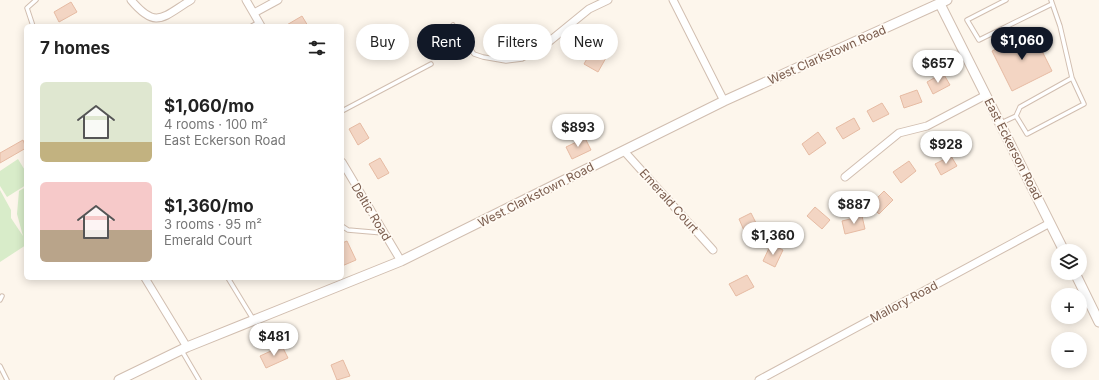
<!DOCTYPE html>
<html lang="en">
<head>
<meta charset="utf-8">
<style>
  body { margin:0; font-family:Inter,sans-serif; background:#f2f2f2; color:#222; height:100vh; display:flex; flex-direction:column; font-size:15px; white-space:nowrap }
  * { box-sizing:border-box; margin:0 }
  p { font-size:13px; color:#767676 }
  .icon { flex:none; width:22px; height:22px; fill:none; stroke:currentColor; stroke-width:2; stroke-linecap:round; stroke-linejoin:round }
  .map { position:relative; flex:1; overflow:hidden }
  .drawer { position:absolute; left:24px; top:24px; width:320px; height:256px; display:flex; flex-direction:column; background:#fff; border-radius:6px; box-shadow:0 2px 10px #0003 }
  .drawer>* { flex:none }
  .guide { position:absolute; left:356px; top:24px; width:380px; height:36px; display:flex; gap:8px }
  .tools { position:absolute; left:1051px; top:244px; display:grid; gap:8px }
  .tools a { display:grid; place-items:center; width:36px; height:36px; border-radius:50%; background:#fff; box-shadow:0 2px 10px #0003; font-size:20px }
  .price { position:absolute; translate:-50% -34px; padding:0 9px; border-radius:14px; background:#fff; color:#222; font-size:13px; line-height:26px; filter:drop-shadow(0 1px 2px #0008) }
  .price::after { content:''; position:absolute; left:50%; top:24px; width:12px; height:9px; margin-left:-6px; background:inherit; clip-path:polygon(0 0,100% 0,50% 100%) }
  .price.current { background:#111827; color:#fff }
  ul { padding:0; list-style:none }
  li { display:flex; align-items:center; gap:12px; height:100px; padding:0 16px }
  li span { display:grid; place-items:center; flex:none; width:112px; height:80px; border-radius:6px; color:#555 }
  li>.icon { margin-inline-start:auto }
  span .icon { width:48px; height:48px; fill:#fffc; stroke-width:1 }
  li b { font-size:17px }
  h2 { display:flex; justify-content:space-between; align-items:center; height:48px; padding:0 16px; font-size:17px }
  .tag { padding:0 14px; border-radius:18px; background:#fff; box-shadow:0 2px 10px #0003; font-size:14px; line-height:36px }
  .tag.current { background:#111827; color:#fff }
  .map>svg:first-child { display:block }
  .green { fill:#d8ecc9 }
  .building { fill:#f3d5c3; stroke:#e6bba3 }
  .lines { fill:none; stroke-linecap:round; stroke-linejoin:round }
  .service-casing { stroke:#d1beb0; stroke-width:5.5 }
  .minor-casing { stroke:#d1beb0; stroke-width:9 }
  .tertiary-casing { stroke:#d1beb0; stroke-width:11 }
  .service { stroke:#fff; stroke-width:3.5 }
  .minor { stroke:#fff; stroke-width:7 }
  .tertiary { stroke:#fff; stroke-width:9 }
  .labels { text-anchor:middle; stroke-width:3.5; stroke-linejoin:round; paint-order:stroke }
  .street-label { font-size:12px; fill:#7a5c4d; stroke:#fffaf3 }
</style>
</head>
<body>
<div class="map">
<svg width="1099" height="380" viewBox="0 0 1099 380">
  <rect width="100%" height="100%" fill="#fdf6ec"/>
  <path class="green" d="M 18,159 L 26,172 L 26,185 L 7,197 L 0,186 L 0,171 Z
    M 26,187 L 26,245 L 0,262 L 0,190 L 11,210 L 11,218 L 23,236 L 17,214 L 19,191 Z"/>
  <path class="building" d="M 71,2 L 77,12 L 59,22 L 54,12 Z
    M 302,16 L 308,26 L 285,26 Z
    M 1032,31 L 1052,71 L 1012,91 L 992,51 Z
    M 593,48 L 607,56 L 598,72 L 584,64 Z
    M 943,73 L 950,85 L 933,94 L 927,82 Z
    M 917,90 L 922,102 L 904,108 L 900,96 Z
    M 882,103 L 889,114 L 873,122 L 867,111 Z
    M 854,118 L 860,129 L 843,139 L 836,128 Z
    M 360,123 L 369,138 L 358,145 L 349,129 Z
    M 818,132 L 826,143 L 809,155 L 802,144 Z
    M 585,138 L 591,150 L 572,159 L 566,147 Z
    M 23,140 L 26,148 L 0,163 L 0,153 Z
    M 951,156 L 957,166 L 941,175 L 935,164 Z
    M 380,158 L 389,173 L 378,179 L 369,164 Z
    M 909,161 L 916,171 L 901,183 L 893,172 Z
    M 884,191 L 893,200 L 879,214 L 870,205 Z
    M 815,207 L 830,220 L 822,229 L 807,216 Z
    M 751,213 L 759,229 L 746,235 L 739,219 Z
    M 862,216 L 865,229 L 845,234 L 842,221 Z
    M 347,241 L 356,260 L 342,266 L 342,243 Z
    M 771,244 L 783,250 L 775,267 L 763,261 Z
    M 747,275 L 754,287 L 736,296 L 729,284 Z
    M 282,346 L 288,358 L 266,368 L 260,356 Z
    M 343,360 L 350,376 L 337,380 L 331,365 Z"/>
  <g class="lines">
    <g class="service-casing">
      <path id="service" d="M 1006,0 L 967,20 L 979,40 L 1052,4
        M 453,25 L 474,54 L 483,57 L 506,61 L 522,59 L 540,49
        M 33,26 L 27,8 L 36,0
        M 252,26 L 259,22
        M 342,111 L 431,64
        M 1016,116 L 1027,134 L 1084,104 L 1072,78
        M 1001,123 L 1016,116 L 1020,107 L 1072,78 L 1060,26 L 1051,0
        M 342,226 L 348,230 L 383,233
        M 228,278 L 253,319
        M 0,300 L 2,296
        M 182,351 L 199,380
        M 0,366 L 7,380"/>
    </g>
    <g class="minor-casing">
      <path id="minor" d="M 131,0 C 156,30 163,17 191,0
        M 246,0 L 261,26
        M 673,0 L 724,101
        M 254,13 L 278,0
        M 540,49 L 589,9 L 608,0
        M 624,151 L 713,250
        M 342,162 L 401,261
        M 845,177 L 899,133 L 927,126 L 986,95
        M 145,278 L 187,347
        M 759,380 L 1050,223"/>
    </g>
    <g class="tertiary-casing">
      <path id="tertiary" d="M 940,4 L 1064,251
        M 1075,273 L 1099,322
        M 119,380 L 187,347 L 401,261 L 724,101 L 947,0"/>
    </g>
    <use href="#service" class="service"/>
    <use href="#minor" class="minor"/>
    <use href="#tertiary" class="tertiary"/>
  </g>
  <g class="labels">
    <g class="street-label">
      <text transform="translate(827 55) rotate(-24)" y="4">West Clarkstown Road</text>
      <text transform="translate(1013 149) rotate(63)" y="4">East Eckerson Road</text>
      <text transform="translate(536 195) rotate(-27)" y="4">West Clarkstown Road</text>
      <text transform="translate(669 201) rotate(48)" y="4">Emerald Court</text>
      <text transform="translate(371 212) rotate(59)" y="4">Deltic Road</text>
      <text transform="translate(904 302) rotate(-28)" y="4">Mallory Road</text>
    </g>
  </g>
</svg>
<div class="tools">
<a><svg class="icon" aria-label="layers" viewBox="0 0 24 24"><path d="M12 4l9 5-9 5-9-5zM3 14l9 5 9-5"/></svg></a>
<a>+</a>
<a>−</a>
</div>
<b class="price current" style="left:1022px;top:61px">$1,060</b>
<b class="price" style="left:938px;top:84px">$657</b>
<b class="price" style="left:578px;top:148px">$893</b>
<b class="price" style="left:946px;top:165px">$928</b>
<b class="price" style="left:854px;top:225px">$887</b>
<b class="price" style="left:773px;top:256px">$1,360</b>
<b class="price" style="left:274px;top:357px">$481</b>
<div class="guide">
<a class="tag">Buy</a>
<a class="tag current">Rent</a>
<a class="tag">Filters</a>
<a class="tag">New</a>
</div>
<section class="drawer">
<h2>7 homes<svg class="icon" aria-label="filters" viewBox="0 0 24 24"><path d="M4 7h16M4 17h16"/><circle cx="9" cy="7" r="2"/><circle cx="15" cy="17" r="2"/></svg></h2>
<ul>
<li><span style="background:linear-gradient(#dfe7d0 75%,#c2b280 0)"><svg class="icon" aria-label="home" viewBox="0 0 24 24"><path d="M3 11l9-7 9 7M6 9v11h12V9"/></svg></span><div><b>$1,060/mo</b><p>4 rooms · 100 m²</p><p>East Eckerson Road</p></div></li>
<li><span style="background:linear-gradient(#f6c9c9 60%,#b9a48a 0)"><svg class="icon" aria-label="home" viewBox="0 0 24 24"><path d="M3 11l9-7 9 7M6 9v11h12V9"/></svg></span><div><b>$1,360/mo</b><p>3 rooms · 95 m²</p><p>Emerald Court</p></div></li>
</ul>
</section>
</div>
</body>
</html>
